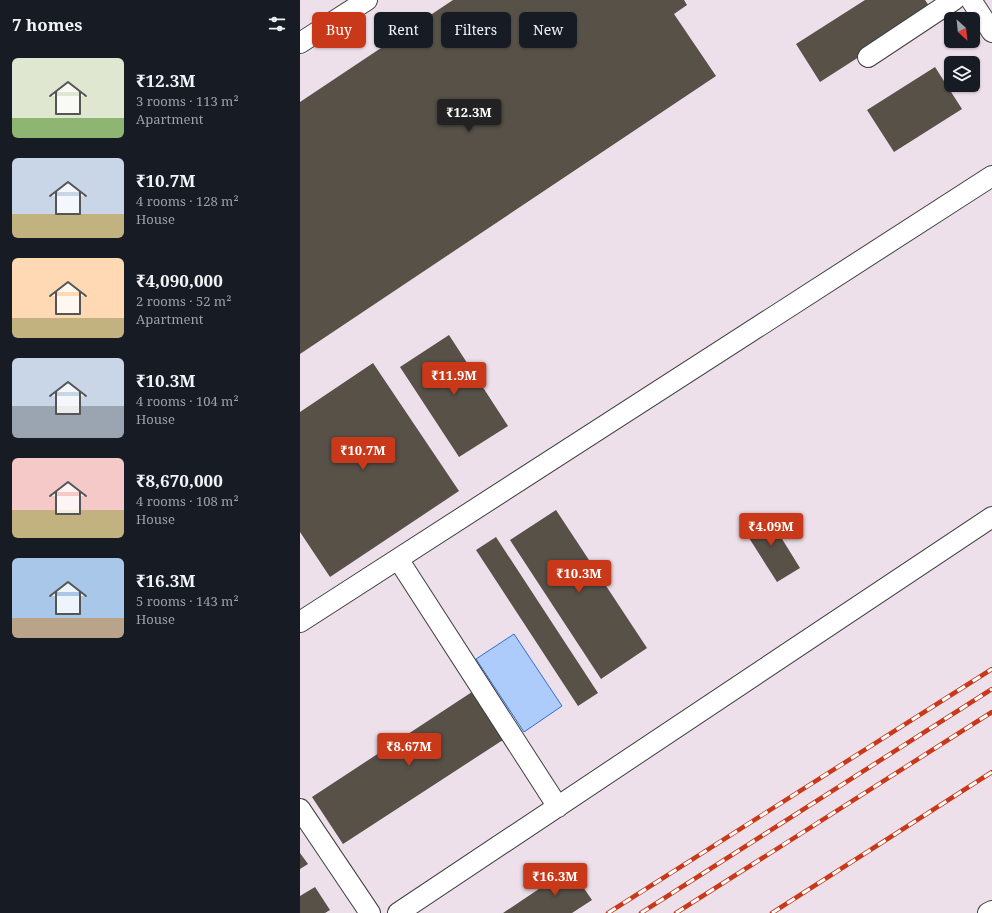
<!DOCTYPE html>
<html lang="en">
<head>
<meta charset="utf-8">
<style>
  body { margin:0; font-family:"Noto Serif",serif; background:#242831; color:#f1f3f6; height:100vh; display:flex; flex-direction:column; font-size:15px; white-space:nowrap }
  * { box-sizing:border-box; margin:0 }
  p { font-size:13px; color:#9ea1a6 }
  .icon { flex:none; width:22px; height:22px; fill:none; stroke:currentColor; stroke-width:2; stroke-linecap:round; stroke-linejoin:round }
  .map { position:relative; flex:1; overflow:hidden }
  .details { display:flex; flex-direction:column; background:#171b24; width:300px }
  .details>* { flex:none }
  .top-card { position:absolute; left:12px; top:12px; width:380px; height:36px; display:flex; gap:8px }
  .needle { width:26px; rotate:153deg }
  .tools { position:absolute; left:644px; top:12px; display:grid; gap:8px }
  .tools a { display:grid; place-items:center; width:36px; height:36px; border-radius:6px; background:#171b24; box-shadow:0 1px 3px #0004; font-size:20px }
  .price { position:absolute; translate:-50% -34px; padding:0 9px; border-radius:4px; background:#c93919; color:#fff; font-size:13px; line-height:26px; filter:drop-shadow(0 1px 2px #0008) }
  .price::after { content:''; position:absolute; left:50%; top:24px; width:12px; height:9px; margin-left:-6px; background:inherit; clip-path:polygon(0 0,100% 0,50% 100%) }
  .price.on { background:#222; color:#fff }
  ul { padding:0; list-style:none }
  li { display:flex; align-items:center; gap:12px; height:100px; padding:0 12px }
  li span { display:grid; place-items:center; flex:none; width:112px; height:80px; border-radius:6px; color:#555 }
  li>.icon { margin-inline-start:auto }
  span .icon { width:48px; height:48px; fill:#fffc; stroke-width:1 }
  li b { font-size:17px }
  h2 { display:flex; justify-content:space-between; align-items:center; height:48px; padding:0 12px; font-size:17px }
  .tag { padding:0 14px; border-radius:6px; background:#171b24; box-shadow:0 1px 3px #0004; font-size:14px; line-height:36px }
  .tag.on { background:#c93919; color:#fff }
  main { display:flex; flex:1; min-height:0 }
  .map>svg:first-child { display:block }
  .industrial { fill:#ede0eb; fill-rule:evenodd }
  .water { fill:#adccfb; stroke:#2d6dd8 }
  .building { fill:#575148 }
  .lines { fill:none; stroke-linecap:round; stroke-linejoin:round }
  .minor-casing { stroke:#404040; stroke-width:22 }
  .minor { stroke:#fff; stroke-width:20 }
  .rail-casing { stroke:#c93919; stroke-width:4.5 }
  .rail { stroke:#fff; stroke-width:3; stroke-dasharray:9; stroke-linecap:butt }
</style>
</head>
<body>
<main>
<section class="details">
<h2>7 homes<svg class="icon" aria-label="filters" viewBox="0 0 24 24"><path d="M4 7h16M4 17h16"/><circle cx="9" cy="7" r="2"/><circle cx="15" cy="17" r="2"/></svg></h2>
<ul>
<li><span style="background:linear-gradient(#dfe7d0 75%,#8fb573 0)"><svg class="icon" aria-label="home" viewBox="0 0 24 24"><path d="M3 11l9-7 9 7M6 9v11h12V9"/></svg></span><div><b>₹12.3M</b><p>3 rooms · 113 m²</p><p>Apartment</p></div></li>
<li><span style="background:linear-gradient(#c9d6e8 70%,#c2b280 0)"><svg class="icon" aria-label="home" viewBox="0 0 24 24"><path d="M3 11l9-7 9 7M6 9v11h12V9"/></svg></span><div><b>₹10.7M</b><p>4 rooms · 128 m²</p><p>House</p></div></li>
<li><span style="background:linear-gradient(#ffd9b3 75%,#c2b280 0)"><svg class="icon" aria-label="home" viewBox="0 0 24 24"><path d="M3 11l9-7 9 7M6 9v11h12V9"/></svg></span><div><b>₹4,090,000</b><p>2 rooms · 52 m²</p><p>Apartment</p></div></li>
<li><span style="background:linear-gradient(#c9d6e8 60%,#9aa5b1 0)"><svg class="icon" aria-label="home" viewBox="0 0 24 24"><path d="M3 11l9-7 9 7M6 9v11h12V9"/></svg></span><div><b>₹10.3M</b><p>4 rooms · 104 m²</p><p>House</p></div></li>
<li><span style="background:linear-gradient(#f6c9c9 65%,#c2b280 0)"><svg class="icon" aria-label="home" viewBox="0 0 24 24"><path d="M3 11l9-7 9 7M6 9v11h12V9"/></svg></span><div><b>₹8,670,000</b><p>4 rooms · 108 m²</p><p>House</p></div></li>
<li><span style="background:linear-gradient(#a9c7e8 75%,#b9a48a 0)"><svg class="icon" aria-label="home" viewBox="0 0 24 24"><path d="M3 11l9-7 9 7M6 9v11h12V9"/></svg></span><div><b>₹16.3M</b><p>5 rooms · 143 m²</p><p>House</p></div></li>
</ul>
</section>
<div class="map">
<svg width="692" height="913" viewBox="0 0 692 913">
  <rect width="100%" height="100%" fill="#feffed"/>
  <path class="industrial" d="M 0,0 L 692,0 L 692,913 L 0,913 ZM 651,19 L 673,19 L 673,41 L 651,41 ZM 651,63 L 673,63 L 673,85 L 651,85 Z"/>
  <path class="water" d="M 214,634 L 262,706 L 224,732 L 176,659 Z"/>
  <path class="building" d="M 153,0 L 384,0 L 387,5 L 374,14 L 416,76 L 0,354 L 0,102 Z
    M 565,0 L 625,0 L 632,10 L 520,82 L 496,44 Z
    M 635,67 L 662,109 L 594,152 L 567,110 Z
    M 149,335 L 208,426 L 159,457 L 100,367 Z
    M 73,363 L 159,491 L 30,577 L 0,532 L 0,412 Z
    M 256,510 L 347,648 L 301,679 L 210,540 Z
    M 466,513 L 500,568 L 477,582 L 442,527 Z
    M 196,537 L 298,693 L 278,706 L 176,550 Z
    M 175,690 L 206,738 L 43,844 L 12,797 Z
    M 0,853 L 8,864 L 0,869 Z
    M 270,868 L 292,900 L 272,913 L 203,913 Z
    M 15,887 L 30,910 L 25,913 L 0,913 L 0,896 Z"/>
  <g class="lines">
    <g class="minor-casing">
      <path id="minor" d="M 671,0 L 692,32
        M 0,43 L 67,0
        M 568,57 L 654,0
        M 98,559 L 258,807
        M 0,622 L 692,176
        M 0,809 L 70,913
        M 98,913 L 692,517
        M 688,913 L 692,911"/>
    </g>
    <use href="#minor" class="minor"/>
    <g class="rail-casing">
      <path id="rail" d="M 308,913 L 692,669
        M 341,913 L 692,689
        M 376,913 L 692,712
        M 472,913 L 692,772"/>
    </g>
    <use href="#rail" class="rail"/>
  </g>
</svg>
<div class="tools">
<a><svg class="needle" viewBox="-14 -14 28 28"><path d="M0-13l5 13h-10z" fill="#e53935"/><path d="M0 13l5-13h-10z" fill="#9ea1a6"/></svg></a>
<a><svg class="icon" aria-label="layers" viewBox="0 0 24 24"><path d="M12 4l9 5-9 5-9-5zM3 14l9 5 9-5"/></svg></a>
</div>
<b class="price on" style="left:169px;top:133px">₹12.3M</b>
<b class="price" style="left:154px;top:396px">₹11.9M</b>
<b class="price" style="left:63px;top:471px">₹10.7M</b>
<b class="price" style="left:471px;top:547px">₹4.09M</b>
<b class="price" style="left:279px;top:594px">₹10.3M</b>
<b class="price" style="left:109px;top:767px">₹8.67M</b>
<b class="price" style="left:255px;top:897px">₹16.3M</b>
<div class="top-card">
<a class="tag on">Buy</a>
<a class="tag">Rent</a>
<a class="tag">Filters</a>
<a class="tag">New</a>
</div>
</div>
</main>
</body>
</html>
